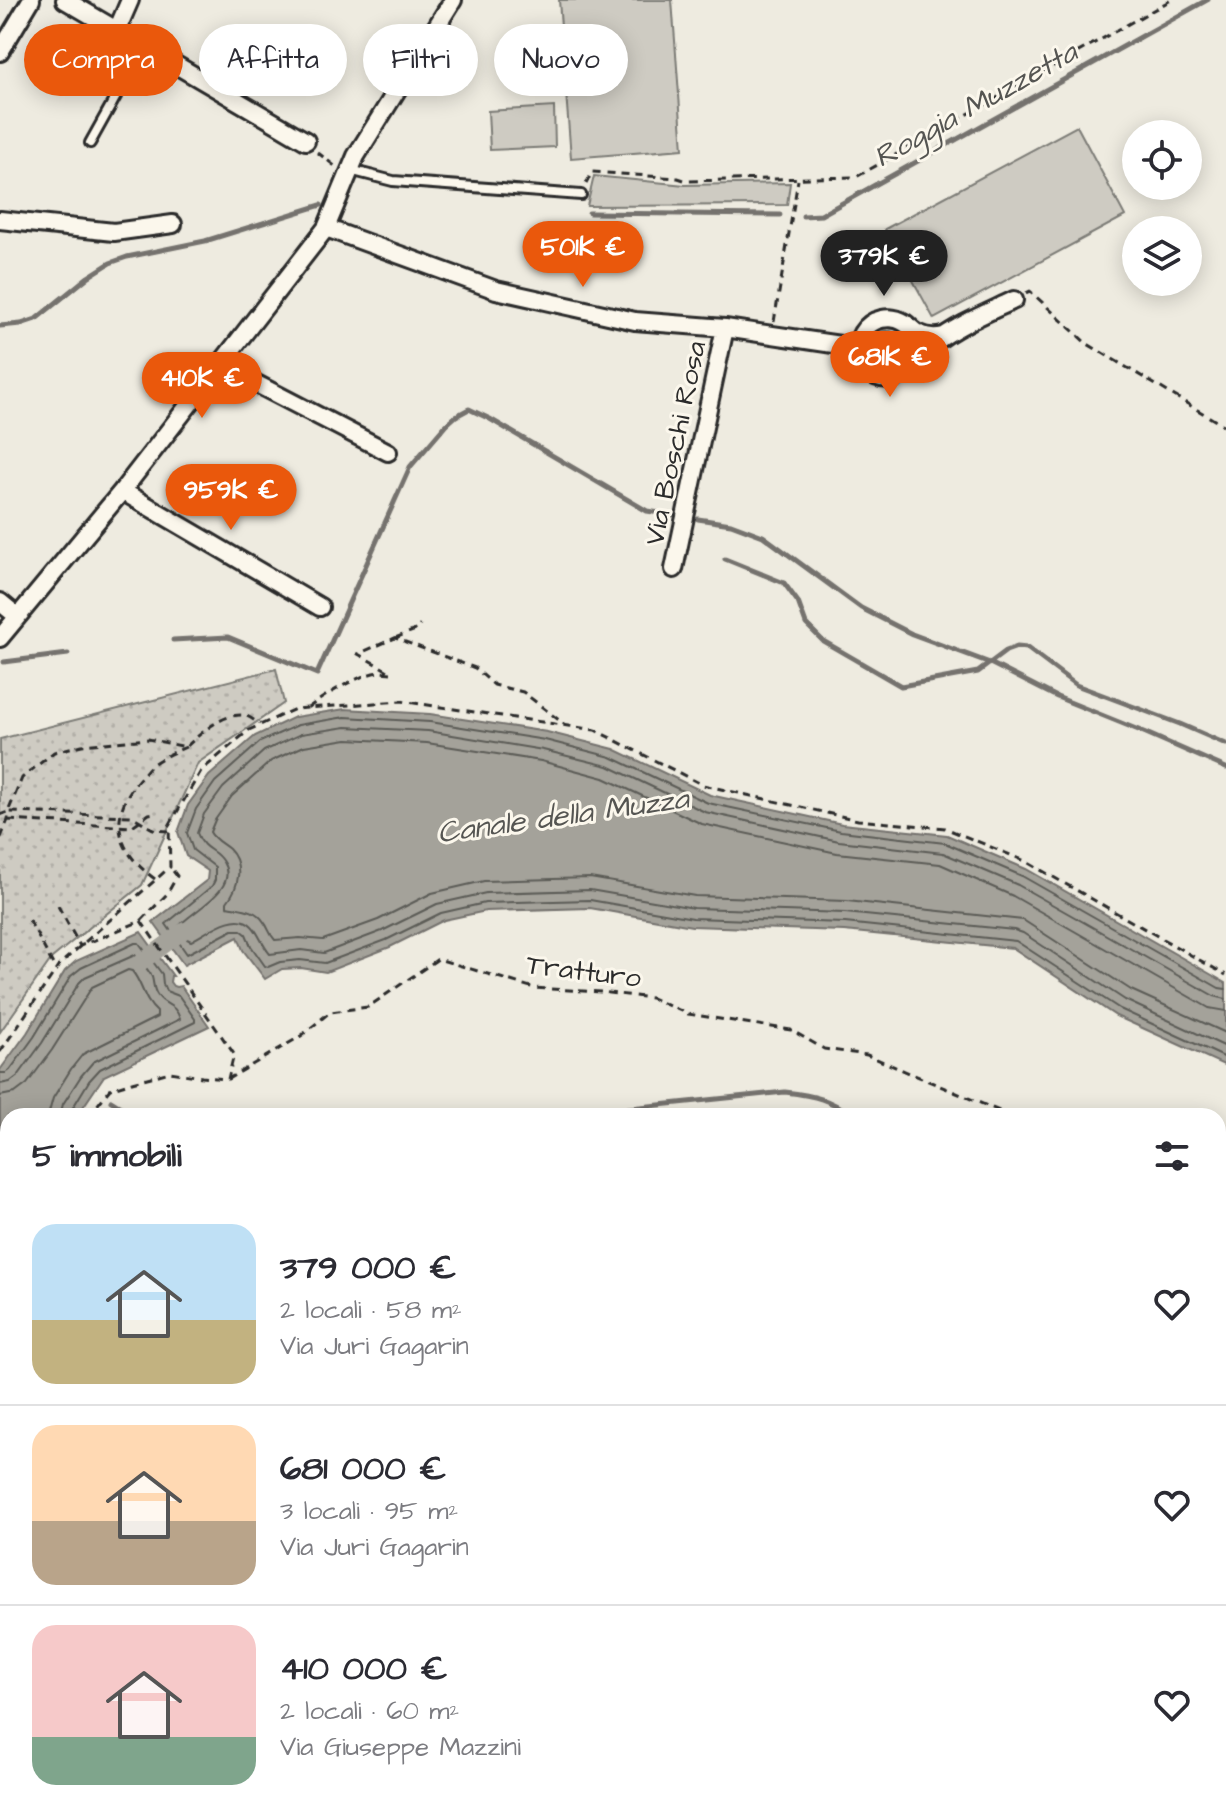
<!DOCTYPE html>
<html lang="it">
<head>
<meta charset="utf-8">
<style>
  body { margin:0; font-family:"Architects Daughter",sans-serif; background:#f2f2f3; color:#2b2b33; height:100vh; display:flex; flex-direction:column; font-size:30px; white-space:nowrap }
  * { box-sizing:border-box; margin:0 }
  p { font-size:26px; color:#7c7c81 }
  .icon { flex:none; width:44px; height:44px; fill:none; stroke:currentColor; stroke-width:2; stroke-linecap:round; stroke-linejoin:round }
  .map { position:relative; flex:1; overflow:hidden }
  .sheet { position:absolute; left:0px; top:1108px; width:1226px; height:712px; display:flex; flex-direction:column; background:#fff; border-radius:24px 24px 0 0; box-shadow:0 4px 20px #0003 }
  .sheet>* { flex:none }
  .hud { position:absolute; left:24px; top:24px; width:800px; height:72px; display:flex; gap:16px }
  .tools { position:absolute; left:1122px; top:120px; display:grid; gap:16px }
  .tools a { display:grid; place-items:center; width:80px; height:80px; border-radius:50%; background:#fff; box-shadow:0 4px 20px #0003; font-size:40px }
  .price { position:absolute; translate:-50% -68px; padding:0 18px; border-radius:28px; background:#ea580c; color:#fff; font-size:26px; line-height:52px; filter:drop-shadow(0 2px 4px #0008) }
  .price::after { content:''; position:absolute; left:50%; top:48px; width:24px; height:18px; margin-left:-12px; background:inherit; clip-path:polygon(0 0,100% 0,50% 100%) }
  .price.on { background:#222; color:#fff }
  ul { padding:0; list-style:none }
  li { display:flex; align-items:center; gap:24px; height:200px; padding:0 32px }
  li+li { border-top:2px solid #e1e1e2 }
  li span { display:grid; place-items:center; flex:none; width:224px; height:160px; border-radius:24px; color:#555 }
  li>.icon { margin-inline-start:auto }
  span .icon { width:96px; height:96px; fill:#fffc; stroke-width:1 }
  li b { font-size:34px }
  h2 { display:flex; justify-content:space-between; align-items:center; height:96px; padding:0 32px; font-size:34px }
  .tag { padding:0 28px; border-radius:36px; background:#fff; box-shadow:0 4px 20px #0003; font-size:28px; line-height:72px }
  .tag.on { background:#ea580c; color:#fff }
  .map>svg:first-child { display:block }
  .green { fill:#cecbc2; stroke:#7c7b76; stroke-width:2 }
  .park { fill:url(#park-dots); stroke:#7c7b76; stroke-width:2 }
  .water { fill:#a4a29a; stroke:#74726e; stroke-width:2 }
  .lines { fill:none; stroke-linecap:round; stroke-linejoin:round }
  .shore { stroke:#5b5b57; stroke-width:2 }
  .stream { stroke:#74726e; stroke-width:5 }
  .canal { stroke:#a4a29a; stroke-width:16 }
  .lane-casing { stroke:#2b2b2b; stroke-width:14 }
  .street-casing { stroke:#2b2b2b; stroke-width:22 }
  .path { stroke:#2b2b2b; stroke-width:3; stroke-dasharray:8 6; stroke-linecap:butt }
  .lane { stroke:#fbf7ec; stroke-width:8 }
  .street { stroke:#fbf7ec; stroke-width:16 }
  .labels { text-anchor:middle; stroke-width:6; stroke-linejoin:round; paint-order:stroke }
  .street-label { font-size:28px; fill:#2b2b2b; stroke:#fbf7ec }
  .water-label { font-size:30px; font-style:italic; fill:#555552; stroke:#fbf7ec }
</style>
</head>
<body>
<div class="map">
<svg width="1226" height="1820" viewBox="0 0 1226 1820">
  <defs>
    <pattern id="park-dots" width="8" height="8" patternUnits="userSpaceOnUse" patternTransform="scale(2)"><rect width="8" height="8" fill="#cecbc2"/><path d="M2 2h.1M6 6h.1" fill="none" stroke="#b1aea7" stroke-width="1.8" stroke-linecap="round"/></pattern>
  </defs>
  <rect width="100%" height="100%" fill="#eeebe0"/>
  <filter id="ink" filterUnits="userSpaceOnUse"><feTurbulence type="fractalNoise" baseFrequency=".0125" numOctaves="2"/><feDisplacementMap in="SourceGraphic" scale="16" xChannelSelector="R" yChannelSelector="G"/><feConvolveMatrix kernelMatrix="1 2 1 2 8 2 1 2 1" color-interpolation-filters="sRGB"/></filter>
  <g filter="url(#ink)">
    <path class="green" d="M 559,0 L 672,0 L 683,149 L 571,158 Z
      M 554,107 L 555,147 L 490,150 L 488,111 Z
      M 1077,126 L 1125,216 L 934,319 L 885,229 Z
      M 594,176 L 685,185 L 790,183 L 787,205 L 587,206 Z
      M869 349a18 18 0 1 1 36 0a18 18 0 1 1-36 0Z"/>
    <path class="park" d="M 276,669 L 284,703 L 198,763 L 142,885 L 52,958 L 0,1032 L 0,739 Z"/>
    <path class="water" d="M 345,709 L 430,714 L 547,732 L 614,749 L 710,795 L 842,824 L 947,835 L 1026,869 L 1226,983 L 1226,1066 L 1116,1016 L 1013,948 L 844,931 L 692,926 L 590,908 L 486,911 L 444,920 L 390,947 L 326,972 L 301,968 L 282,969 L 265,979 L 243,950 L 238,937 L 184,965 L 153,922 L 207,880 L 208,871 L 186,856 L 178,832 L 188,805 L 209,776 L 255,736 L 295,717 Z
      M 141,932 L 173,976 L 171,976 L 170,982 L 173,986 L 176,987 L 181,986 L 209,1026 L 104,1076 L 77,1116 L 8,1116 L 8,1194 L 0,1201 L 0,1070 L 27,1033 L 65,971 L 76,961 Z"/>
    <g class="lines">
      <path class="shore" d="M 1226,989 L 1219,988 L 1022,876 L 945,843 L 841,831 L 708,803 L 611,757 L 545,740 L 430,722 L 345,717 L 298,725 L 260,742 L 215,782 L 196,809 L 187,833 L 193,850 L 215,867 L 215,880 L 212,886 L 166,924 L 187,954 L 233,930 L 241,930 L 246,934 L 251,946 L 265,966 L 268,967 L 280,962 L 300,960 L 325,963 L 386,940 L 441,913 L 485,903 L 590,900 L 693,918 L 845,923 L 1016,941 L 1120,1009 L 1226,1058
        M 1226,999 L 1214,996 L 1018,885 L 943,853 L 839,841 L 705,812 L 608,766 L 543,750 L 428,731 L 346,727 L 301,734 L 264,751 L 223,788 L 204,814 L 197,833 C 204,852 215,848 223,862 C 240,889 193,910 179,926 L 187,939 L 191,941 C 207,933 236,909 252,926 C 259,933 262,945 270,954 L 301,950 L 324,953 L 382,931 L 437,904 L 486,893 L 590,890 L 694,908 L 845,913 L 1014,930 L 1023,933 L 1125,1000 L 1226,1047
        M 1226,1011 L 1209,1008 L 1013,896 L 940,864 L 837,853 L 702,824 L 604,778 L 541,761 L 427,743 L 347,739 L 304,746 L 271,761 L 232,796 L 215,820 L 210,832 C 214,840 222,843 229,849 C 244,864 239,887 227,902 L 227,906 C 241,909 255,908 264,922 C 269,928 269,934 275,940 L 300,938 L 323,940 L 378,920 L 432,893 L 484,881 L 590,878 L 695,896 L 847,901 L 1023,920 L 1131,990 L 1226,1033
        M 0,1073 L 6,1073 L 10,1070 L 34,1037 L 71,976 L 81,968 L 135,943 L 139,943 L 162,974 L 163,984 L 166,991 L 179,996 L 195,1019 L 195,1022 L 100,1069 L 89,1081 L 72,1109 L 70,1116
        M 0,1084 L 10,1082 L 18,1076 L 42,1043 L 79,983 L 85,977 L 135,955 C 140,961 149,970 152,977 C 154,984 153,990 158,996 C 166,1007 175,1003 180,1019 L 93,1062 L 81,1076 L 63,1104 L 60,1116
        M 0,1096 L 15,1093 L 27,1084 L 52,1050 L 92,987 L 128,970 L 132,971 C 143,984 143,1000 157,1012 L 157,1017 L 83,1054 L 71,1069 L 53,1098 L 48,1116"/>
      <path class="stream" d="M 589,213 L 780,215
        M 803,216 L 821,215 L 1207,0
        M 0,326 L 21,324 L 36,319 L 88,277 L 110,263 L 127,257 L 205,241 L 321,205
        M 698,519 L 731,524 L 763,536 L 861,608 L 912,634 L 990,663 L 1057,697 L 1146,733 L 1226,768
        M 725,559 L 784,583 L 798,602 L 806,624 L 823,641 L 901,686 L 978,672 L 1006,651 L 1017,647 L 1027,648 L 1076,685 L 1180,724 L 1226,744
        M 173,640 L 228,637 L 317,674 L 410,467 L 446,425 L 456,416 L 469,409 L 490,419 L 647,511 L 672,515
        M 4,662 L 68,654
        M 111,1101 L 135,1116
        M 451,1116 L 572,1114 L 785,1092 C 818,1096 827,1099 855,1116
        M 1218,1350 L 1226,1357
        M 1218,1497 L 1226,1500
        M 0,1621 L 8,1626
        M 238,1812 L 242,1820
        M 816,1820 L 821,1812"/>
      <path class="canal" d="M 139,964 L 185,930"/>
      <g class="lane-casing">
        <path id="lane" d="M 90,143 L 144,46
          M 350,170 L 393,181 L 581,195"/>
      </g>
      <g class="street-casing">
        <path id="street" d="M 65,0 L 306,141
          M 117,30 L 130,0
          M 0,52 L 31,0
          M 0,220 L 114,232 L 173,224
          M 326,228 L 496,290 L 635,321 L 725,328 L 840,345 L 858,354
          M 944,336 C 935,338 928,338 920,334 C 913,332 911,327 905,323 C 891,314 871,318 862,333 C 857,342 856,353 861,362 C 868,376 883,382 897,377 C 913,372 920,353 933,344 C 957,325 987,313 1014,300
          M 220,365 L 388,452
          M 122,491 L 320,607
          M 674,569 L 725,328
          M 0,602 L 17,616
          M 0,638 L 122,491 L 326,228 L 356,156 L 453,0"/>
      </g>
      <path class="path" d="M 317,152 L 336,167
        M 586,184 L 592,172 L 678,178 L 687,181 L 856,177 L 1171,0
        M 1026,293 L 1030,291 L 1086,343 L 1226,427
        M 774,322 L 798,180
        M 395,638 L 418,629 L 420,625
        M 308,708 C 323,696 360,674 379,672 C 381,672 390,673 392,673 L 358,654 L 395,638 L 475,668 L 494,685 L 523,692 L 564,724
        M 0,815 L 8,812 L 8,820 L 0,840
        M 8,820 L 131,827 L 149,814 L 155,813
        M 169,831 C 147,831 149,824 131,816 L 8,812 L 22,778 L 54,752 L 82,745 L 148,739 L 186,747 C 201,733 221,714 243,715 C 249,716 255,721 260,724
        M 155,879 C 116,851 107,816 140,778 C 144,774 148,768 153,764 C 162,757 175,752 186,747
        M 58,906 L 80,946 L 141,921 L 167,894 L 177,876 L 170,867
        M 29,920 L 56,970
        M 141,921 L 234,1054 L 228,1079
        M 0,1052 L 60,964 L 170,867 L 169,826 L 201,771 L 249,730 L 295,709 L 401,701 L 595,730 L 703,785 L 858,820 L 945,828 L 1025,861 L 1226,975
        M 89,1116 L 110,1089 L 132,1082 L 170,1072 L 202,1077 L 228,1079 L 301,1036 L 330,1012 L 368,1007 L 438,959 L 534,988 L 601,992 L 651,998 L 688,1014 L 791,1030 L 824,1049 L 867,1055 L 1011,1116
        M 1218,1198 L 1226,1204
        M 0,1215 L 8,1209
        M 127,1820 L 132,1812
        M 801,1820 L 806,1812"/>
      <use href="#lane" class="lane"/>
      <use href="#street" class="street"/>
    </g>
  </g>
  <g class="labels">
    <g class="street-label">
      <text transform="translate(674 443) rotate(-78)" y="10">Via Boschi Rosa</text>
      <text transform="translate(584 970) rotate(7)" y="10">Tratturo</text>
    </g>
    <g class="water-label">
      <text transform="translate(975 104) rotate(-29)" y="10">Roggia Muzzetta</text>
      <text transform="translate(563 815) rotate(-8)" y="10">Canale della Muzza</text>
    </g>
  </g>
</svg>
<div class="tools">
<a><svg class="icon" aria-label="locate" viewBox="0 0 24 24"><circle cx="12" cy="12" r="6"/><path d="M12 2v4M12 18v4M2 12h4M18 12h4"/></svg></a>
<a><svg class="icon" aria-label="layers" viewBox="0 0 24 24"><path d="M12 4l9 5-9 5-9-5zM3 14l9 5 9-5"/></svg></a>
</div>
<b class="price" style="left:583px;top:289px">501K €</b>
<b class="price on" style="left:884px;top:298px">379K €</b>
<b class="price" style="left:890px;top:399px">681K €</b>
<b class="price" style="left:202px;top:420px">410K €</b>
<b class="price" style="left:231px;top:532px">959K €</b>
<div class="hud">
<a class="tag on">Compra</a>
<a class="tag">Affitta</a>
<a class="tag">Filtri</a>
<a class="tag">Nuovo</a>
</div>
<section class="sheet">
<h2>5 immobili<svg class="icon" aria-label="filters" viewBox="0 0 24 24"><path d="M4 7h16M4 17h16"/><circle cx="9" cy="7" r="2"/><circle cx="15" cy="17" r="2"/></svg></h2>
<ul>
<li><span style="background:linear-gradient(#bfe0f5 60%,#c2b280 0)"><svg class="icon" aria-label="home" viewBox="0 0 24 24"><path d="M3 11l9-7 9 7M6 9v11h12V9"/></svg></span><div><b>379 000 €</b><p>2 locali · 58 m²</p><p>Via Juri Gagarin</p></div><svg class="icon" aria-label="heart" viewBox="0 0 24 24"><path d="M12 20l-8-8c-3-5 5-10 8-4 3-6 11-1 8 4z"/></svg></li>
<li><span style="background:linear-gradient(#ffd9b3 60%,#b9a48a 0)"><svg class="icon" aria-label="home" viewBox="0 0 24 24"><path d="M3 11l9-7 9 7M6 9v11h12V9"/></svg></span><div><b>681 000 €</b><p>3 locali · 95 m²</p><p>Via Juri Gagarin</p></div><svg class="icon" aria-label="heart" viewBox="0 0 24 24"><path d="M12 20l-8-8c-3-5 5-10 8-4 3-6 11-1 8 4z"/></svg></li>
<li><span style="background:linear-gradient(#f6c9c9 70%,#7fa58c 0)"><svg class="icon" aria-label="home" viewBox="0 0 24 24"><path d="M3 11l9-7 9 7M6 9v11h12V9"/></svg></span><div><b>410 000 €</b><p>2 locali · 60 m²</p><p>Via Giuseppe Mazzini</p></div><svg class="icon" aria-label="heart" viewBox="0 0 24 24"><path d="M12 20l-8-8c-3-5 5-10 8-4 3-6 11-1 8 4z"/></svg></li>
</ul>
</section>
</div>
</body>
</html>
